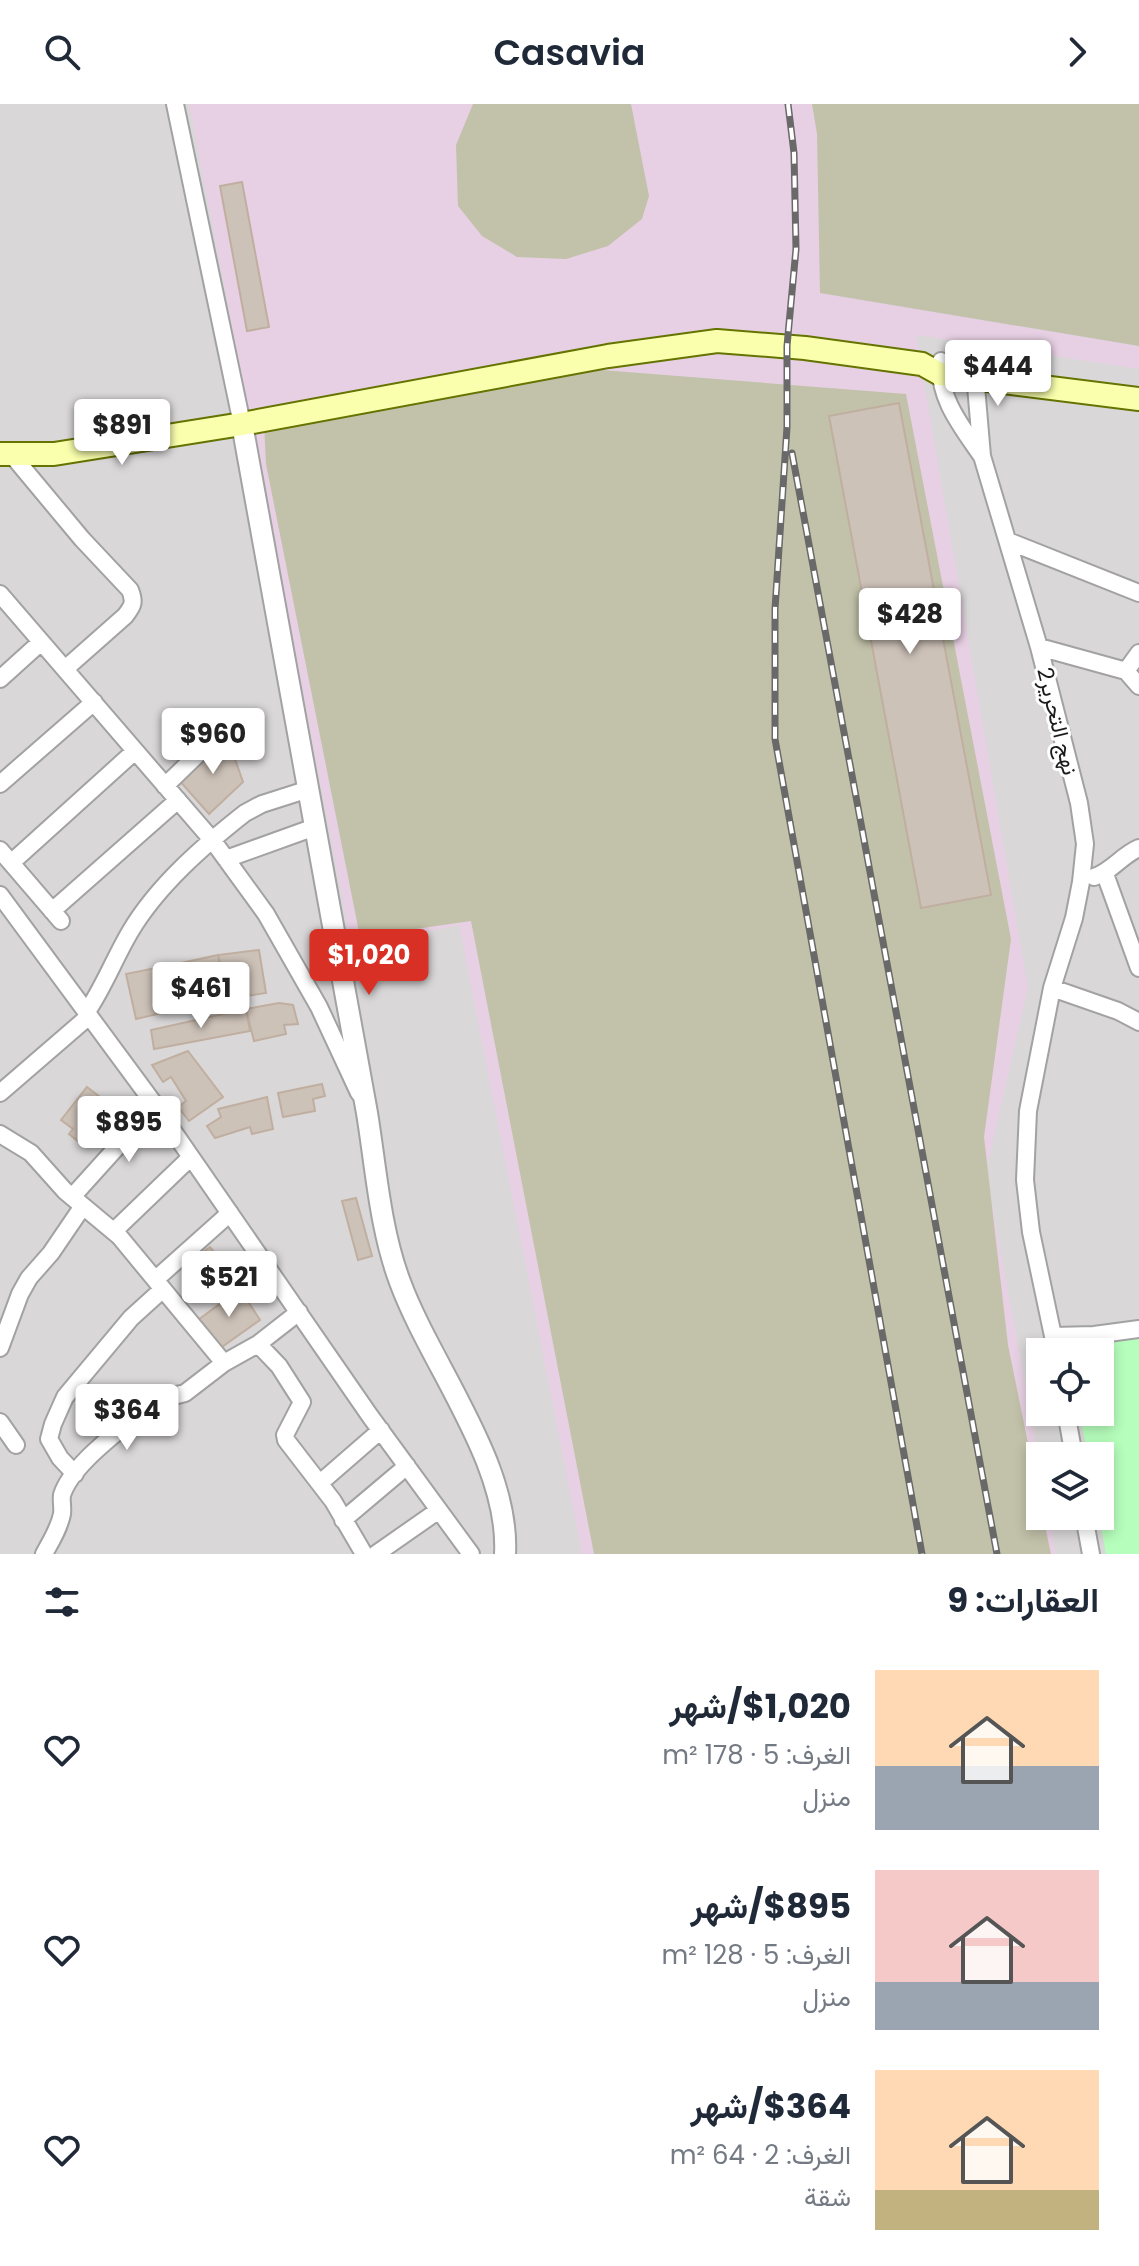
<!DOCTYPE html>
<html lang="ar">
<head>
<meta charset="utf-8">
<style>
  body { margin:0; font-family:Poppins,Vazirmatn,sans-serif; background:#f6f6f7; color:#1f2937; direction:rtl; height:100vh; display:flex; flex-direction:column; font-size:30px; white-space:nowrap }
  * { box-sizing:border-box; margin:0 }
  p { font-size:26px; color:#747a83 }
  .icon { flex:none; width:44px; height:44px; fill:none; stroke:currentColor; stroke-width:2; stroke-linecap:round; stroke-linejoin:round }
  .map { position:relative; height:1450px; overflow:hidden; direction:ltr }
  .side { display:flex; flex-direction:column; background:#fff; flex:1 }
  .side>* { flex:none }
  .buttons { position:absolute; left:1026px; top:1234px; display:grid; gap:16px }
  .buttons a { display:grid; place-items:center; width:88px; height:88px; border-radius:0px; background:#fff; box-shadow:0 4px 12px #0003; font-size:40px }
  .price { position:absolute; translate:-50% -68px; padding:0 18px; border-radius:8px; background:#fff; color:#222; font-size:26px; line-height:52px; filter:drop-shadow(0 2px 4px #0008) }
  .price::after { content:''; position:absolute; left:50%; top:48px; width:24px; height:18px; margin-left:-12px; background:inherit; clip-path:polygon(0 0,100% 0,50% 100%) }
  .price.active { background:#d93025; color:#fff }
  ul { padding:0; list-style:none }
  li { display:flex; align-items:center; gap:24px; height:200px; padding:0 40px }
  li span { display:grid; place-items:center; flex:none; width:224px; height:160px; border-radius:0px; color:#555 }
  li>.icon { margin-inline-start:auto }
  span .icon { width:96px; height:96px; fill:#fffc; stroke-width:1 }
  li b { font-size:34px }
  h2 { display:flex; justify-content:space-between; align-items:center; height:96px; padding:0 40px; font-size:34px }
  header { display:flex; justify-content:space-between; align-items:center; height:104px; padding:0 40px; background:#fff; font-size:36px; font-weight:600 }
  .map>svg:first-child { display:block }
  .residential { fill:#d9d7d7; fill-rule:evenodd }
  .industrial { fill:#e7d0e3 }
  .construction { fill:#c2c2aa }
  .park { fill:#b6febc }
  .building { fill:#cdc2b8; stroke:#c0afa0; stroke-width:2 }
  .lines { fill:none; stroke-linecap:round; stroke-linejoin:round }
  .minor-casing { stroke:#a2a2a2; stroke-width:20 }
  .tertiary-casing { stroke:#a2a2a2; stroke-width:24 }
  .secondary-casing { stroke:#657300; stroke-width:26 }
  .minor { stroke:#fff; stroke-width:16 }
  .tertiary { stroke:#fff; stroke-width:20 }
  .secondary { stroke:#f9ffac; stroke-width:22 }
  .rail-casing { stroke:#696969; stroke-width:7 }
  .rail { stroke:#fff; stroke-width:4; stroke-dasharray:12; stroke-linecap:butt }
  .labels { text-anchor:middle; stroke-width:6; stroke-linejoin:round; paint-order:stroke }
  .street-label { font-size:22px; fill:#1b1b1b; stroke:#fff }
</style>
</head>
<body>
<header><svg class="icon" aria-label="forward" viewBox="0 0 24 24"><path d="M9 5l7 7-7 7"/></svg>Casavia<svg class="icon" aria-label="search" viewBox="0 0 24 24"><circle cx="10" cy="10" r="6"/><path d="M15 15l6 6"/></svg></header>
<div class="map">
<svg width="1139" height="1450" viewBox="0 0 1139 1450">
  <rect width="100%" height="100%" fill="#eee9df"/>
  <path class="residential" d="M 0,0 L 1139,0 L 1139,1450 L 0,1450 ZM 1040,1248 L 1100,1248 L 1100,1308 L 1040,1308 ZM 1040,1352 L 1100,1352 L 1100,1412 L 1040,1412 Z"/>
  <path class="industrial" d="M 189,0 L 1139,0 L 1139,265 L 916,231 L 1028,884 L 986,1067 L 1040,1361 L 1040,1412 L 1049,1412 L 1056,1450 L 582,1450 L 459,821 L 352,844 Z"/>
  <path class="construction" d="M 473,0 L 631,0 L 649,92 L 642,115 L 608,142 L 566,155 L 517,153 L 482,132 L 458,102 L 456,41 Z
    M 812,0 L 1139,0 L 1139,242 L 820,189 L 817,30 Z
    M 589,265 L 906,290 L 1011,835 L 984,1033 L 1008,1241 L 1040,1398 L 1040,1412 L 1043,1412 L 1051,1450 L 594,1450 L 471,817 L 360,833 L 266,360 L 264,319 Z"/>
  <path class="park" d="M 1139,1233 L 1139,1450 L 1106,1450 L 1099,1412 L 1100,1352 L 1088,1352 L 1079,1308 L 1100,1308 L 1100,1248 L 1068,1248 L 1067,1244 Z"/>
  <path class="building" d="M 242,78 L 269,223 L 247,227 L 220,82 Z
    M 899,299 L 991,791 L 921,804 L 829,312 Z
    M 226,629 L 243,678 L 209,710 L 178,675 Z
    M 259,846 L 266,889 L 227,895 L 218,851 Z
    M 218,851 L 227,895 L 183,904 L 176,860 Z
    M 176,860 L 183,904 L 136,915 L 126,870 Z
    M 279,899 L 293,901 L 298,920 L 284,921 L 286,930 L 254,937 L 246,905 Z
    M 246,905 L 250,927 L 154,945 L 151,926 Z
    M 188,947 L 223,993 L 189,1017 L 178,1003 L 186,997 L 171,973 L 163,978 L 152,961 Z
    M 322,980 L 325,992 L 313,995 L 315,1007 L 283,1013 L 278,989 Z
    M 87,983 L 109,1000 L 79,1038 L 69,1030 L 73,1025 L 61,1016 Z
    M 267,993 L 273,1025 L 252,1030 L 250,1023 L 215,1034 L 207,1022 L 221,1013 L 218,1005 Z
    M 356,1094 L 372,1152 L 358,1156 L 342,1097 Z
    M 210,1143 L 236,1176 L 217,1192 L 208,1181 L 213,1175 L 197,1152 Z
    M 240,1185 L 260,1216 L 219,1245 L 198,1216 Z"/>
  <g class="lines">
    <g class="minor-casing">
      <path id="minor" d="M 175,0 L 242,320
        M 941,257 C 937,293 962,323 981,351
        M 974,259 L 982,352 L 1039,543 L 1079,699 L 1085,740 L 1081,778 L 1074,814 L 1052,884 L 1028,1007 L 1025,1076 L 1031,1128 L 1053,1232 L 1094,1231 L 1139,1225
        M 12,351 L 82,435 L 130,486 C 135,498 133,502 125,512 L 65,565
        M 1008,437 L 1139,489
        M 0,490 L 213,737 L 266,810 L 319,903 L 359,989
        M 1039,543 L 1126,567 L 1139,582
        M 1126,567 L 1139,549
        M 0,575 L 41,538
        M 0,680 L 94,598
        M 165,682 L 229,620
        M 0,746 L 61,817
        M 226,755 L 315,723
        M 11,759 L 135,647
        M 1105,770 L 1139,864
        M 1094,773 C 1111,768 1122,751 1139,744
        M 0,791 L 155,1001 L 370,1312 L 471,1450
        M 52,807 L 178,696
        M 1052,884 L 1118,907 L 1139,918
        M 86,909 C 104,883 114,855 130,828 C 157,782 203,742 245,709 L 262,700 L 309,685
        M 0,989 L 88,913
        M 0,1030 L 31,1049 L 65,1087 L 119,1132 L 224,1259 L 258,1240 L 299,1208
        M 72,1093 L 155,1001
        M 114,1127 L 191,1053
        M 156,1175 L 230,1109
        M 1053,1232 L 1056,1248
        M 258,1240 L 279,1262 L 302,1298 L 285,1331 L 286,1336 L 333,1397 L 364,1450
        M 0,1244 L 20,1190 L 29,1174 L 51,1149 L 83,1102
        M 1066,1308 L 1074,1352
        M 0,1318 L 16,1341
        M 75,1370 L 60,1354 L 49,1335 L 53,1320 L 65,1293 L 131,1214 L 163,1185
        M 320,1379 L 381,1326
        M 1084,1412 L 1091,1450
        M 343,1416 L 407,1362
        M 44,1450 C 51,1437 59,1425 62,1410 C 63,1404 61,1397 62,1391 C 72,1359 124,1324 149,1301 L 162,1295 L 185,1289 L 224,1259
        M 376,1450 L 439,1406"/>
    </g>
    <g class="tertiary-casing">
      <path id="tertiary" d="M 242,320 L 367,1009 C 376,1064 380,1125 400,1178 C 431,1262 510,1359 505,1450"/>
    </g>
    <g class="secondary-casing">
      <path id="secondary" d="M 0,350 L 54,350 L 242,320 L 608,252 L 717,237 L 805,244 L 922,260 L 940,270 L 1139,295"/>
    </g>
    <use href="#minor" class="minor"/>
    <use href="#tertiary" class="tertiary"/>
    <use href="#secondary" class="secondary"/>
    <g class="rail-casing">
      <path id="rail" d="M 788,0 L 794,49 L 796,145 L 787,242 L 787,323 L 775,505 L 775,635 L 922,1450
        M 792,349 L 997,1450"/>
    </g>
    <use href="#rail" class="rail"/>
  </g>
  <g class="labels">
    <g class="street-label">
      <text transform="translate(1058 617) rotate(76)" y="8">نهج التحرير2</text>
    </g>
  </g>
</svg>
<div class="buttons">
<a><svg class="icon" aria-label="locate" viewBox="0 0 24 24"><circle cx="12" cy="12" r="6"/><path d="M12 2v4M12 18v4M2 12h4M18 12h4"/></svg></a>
<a><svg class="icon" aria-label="layers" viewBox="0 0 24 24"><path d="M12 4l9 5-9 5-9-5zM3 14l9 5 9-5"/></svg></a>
</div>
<b class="price" style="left:998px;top:304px">$444</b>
<b class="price" style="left:122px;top:363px">$891</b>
<b class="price" style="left:910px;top:552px">$428</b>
<b class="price" style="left:213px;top:672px">$960</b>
<b class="price active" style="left:369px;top:893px">$1,020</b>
<b class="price" style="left:201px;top:926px">$461</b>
<b class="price" style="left:129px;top:1060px">$895</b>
<b class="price" style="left:229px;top:1215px">$521</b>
<b class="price" style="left:127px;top:1348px">$364</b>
</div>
<section class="side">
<h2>العقارات: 9<svg class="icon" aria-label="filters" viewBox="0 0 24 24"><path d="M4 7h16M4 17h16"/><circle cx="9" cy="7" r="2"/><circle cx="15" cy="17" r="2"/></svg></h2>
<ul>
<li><span style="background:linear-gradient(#ffd9b3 60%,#9aa5b1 0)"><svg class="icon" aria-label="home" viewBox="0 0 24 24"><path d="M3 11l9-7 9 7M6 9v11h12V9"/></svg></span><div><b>$1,020/شهر</b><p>الغرف: 5 · 178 m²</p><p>منزل</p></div><svg class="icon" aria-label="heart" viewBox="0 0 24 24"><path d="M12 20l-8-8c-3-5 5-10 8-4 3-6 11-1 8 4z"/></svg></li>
<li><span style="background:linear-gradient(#f6c9c9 70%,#9aa5b1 0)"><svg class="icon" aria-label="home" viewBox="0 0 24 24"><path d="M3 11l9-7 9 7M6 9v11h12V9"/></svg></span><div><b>$895/شهر</b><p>الغرف: 5 · 128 m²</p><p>منزل</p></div><svg class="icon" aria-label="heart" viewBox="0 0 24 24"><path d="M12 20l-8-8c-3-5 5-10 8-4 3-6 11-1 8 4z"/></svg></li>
<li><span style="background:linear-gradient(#ffd9b3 75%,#c2b280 0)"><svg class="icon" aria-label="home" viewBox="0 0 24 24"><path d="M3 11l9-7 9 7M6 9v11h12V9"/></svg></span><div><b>$364/شهر</b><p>الغرف: 2 · 64 m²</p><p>شقة</p></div><svg class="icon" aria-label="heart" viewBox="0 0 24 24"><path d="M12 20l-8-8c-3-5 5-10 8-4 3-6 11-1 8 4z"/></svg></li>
</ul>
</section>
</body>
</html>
